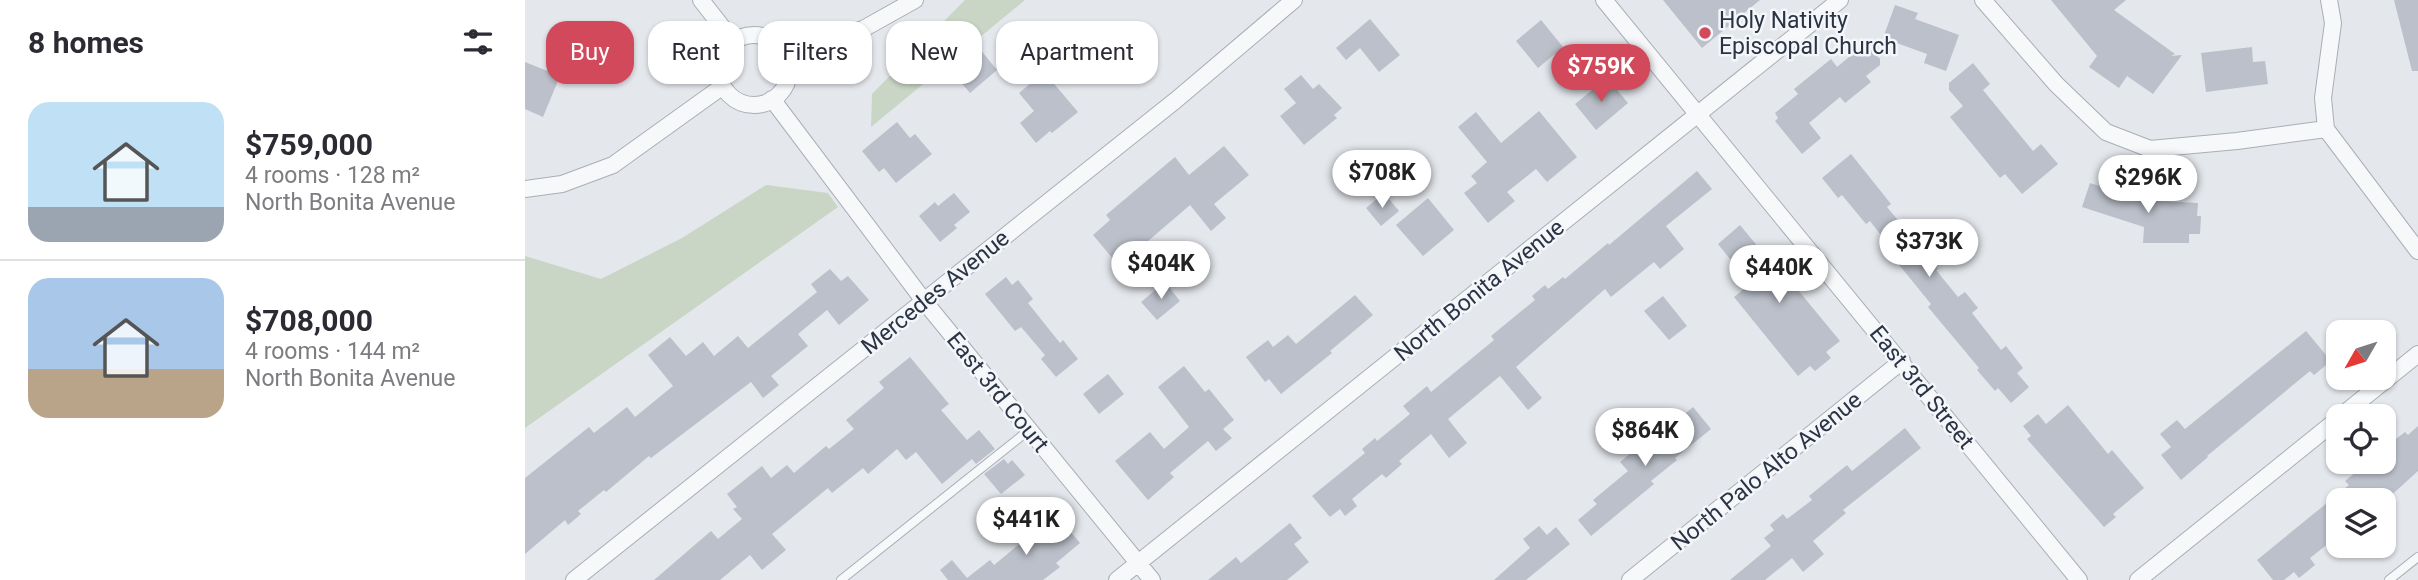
<!DOCTYPE html>
<html lang="en">
<head>
<meta charset="utf-8">
<style>
  body { margin:0; font-family:Roboto,sans-serif; background:#f2f2f3; color:#2b2b33; height:100vh; display:flex; flex-direction:column; font-size:26px; white-space:nowrap }
  * { box-sizing:border-box; margin:0 }
  p { font-size:23px; color:#7c7c81 }
  .icon { flex:none; width:38px; height:38px; fill:none; stroke:currentColor; stroke-width:2; stroke-linecap:round; stroke-linejoin:round }
  .map { position:relative; flex:1; overflow:hidden }
  .side { display:flex; flex-direction:column; background:#fff; width:525px }
  .side>* { flex:none }
  .banner { position:absolute; left:21px; top:21px; width:665px; height:63px; display:flex; gap:14px }
  .needle { width:46px; rotate:231deg }
  .buttons { position:absolute; left:1801px; top:320px; display:grid; gap:14px }
  .buttons a { display:grid; place-items:center; width:70px; height:70px; border-radius:14px; background:#fff; box-shadow:0 2px 5px #0004; font-size:35px }
  .price { position:absolute; translate:-50% -60px; padding:0 16px; border-radius:24px; background:#fff; color:#222; font-size:23px; line-height:46px; filter:drop-shadow(0 2px 4px #0008) }
  .price::after { content:''; position:absolute; left:50%; top:42px; width:21px; height:16px; margin-left:-10px; background:inherit; clip-path:polygon(0 0,100% 0,50% 100%) }
  .price.on { background:#d1495b; color:#fff }
  ul { padding:0; list-style:none }
  li { display:flex; align-items:center; gap:21px; height:175px; padding:0 28px }
  li+li { border-top:2px solid #e1e1e2 }
  li span { display:grid; place-items:center; flex:none; width:196px; height:140px; border-radius:21px; color:#555 }
  li>.icon { margin-inline-start:auto }
  span .icon { width:84px; height:84px; fill:#fffc; stroke-width:1 }
  li b { font-size:30px }
  h2 { display:flex; justify-content:space-between; align-items:center; height:84px; padding:0 28px; font-size:30px }
  .chip { padding:0 24px; border-radius:21px; background:#fff; box-shadow:0 2px 5px #0004; font-size:24px; line-height:63px }
  .chip.on { background:#d1495b; color:#fff }
  main { display:flex; flex:1; min-height:0 }
  .map>svg:first-child { display:block }
  .green { fill:#c9d6c5 }
  .building { fill:#bbc0ca }
  .lines { fill:none; stroke-linecap:round; stroke-linejoin:round }
  .lane-casing { stroke:#a9aeb7; stroke-width:10 }
  .street-casing { stroke:#a9aeb7; stroke-width:18 }
  .lane { stroke:#f7f8fa; stroke-width:8 }
  .street { stroke:#f7f8fa; stroke-width:16 }
  .poi-dot { fill:#d1495b; stroke:#f4f6f9; stroke-width:2.5 }
  .labels { text-anchor:middle; stroke-width:5; stroke-linejoin:round; paint-order:stroke }
  .poi-label { font-size:23px; fill:#2b3445; stroke:#f4f6f9; text-anchor:start }
  .street-label { font-size:23px; fill:#2b3445; stroke:#f4f6f9 }
</style>
</head>
<body>
<main>
<section class="side">
<h2>8 homes<svg class="icon" aria-label="filters" viewBox="0 0 24 24"><path d="M4 7h16M4 17h16"/><circle cx="9" cy="7" r="2"/><circle cx="15" cy="17" r="2"/></svg></h2>
<ul>
<li><span style="background:linear-gradient(#bfe0f5 75%,#9aa5b1 0)"><svg class="icon" aria-label="home" viewBox="0 0 24 24"><path d="M3 11l9-7 9 7M6 9v11h12V9"/></svg></span><div><b>$759,000</b><p>4 rooms · 128 m²</p><p>North Bonita Avenue</p></div></li>
<li><span style="background:linear-gradient(#a9c7e8 65%,#b9a48a 0)"><svg class="icon" aria-label="home" viewBox="0 0 24 24"><path d="M3 11l9-7 9 7M6 9v11h12V9"/></svg></span><div><b>$708,000</b><p>4 rooms · 144 m²</p><p>North Bonita Avenue</p></div></li>
</ul>
</section>
<div class="map">
<svg width="1893" height="580" viewBox="0 0 1893 580">
  <rect width="100%" height="100%" fill="#e4e7ec"/>
  <path class="green" d="M 440,0 L 500,0 L 346,127 L 347,94 Z
    M 241,185 L 303,193 L 313,207 L 0,428 L 0,256 L 76,279 L 157,238 Z"/>
  <path class="building" d="M 1138,0 L 1235,0 L 1177,48 Z
    M 1526,0 L 1601,0 L 1589,10 L 1650,54 L 1646,56 L 1657,55 L 1628,94 L 1602,76 L 1594,88 L 1564,67 L 1572,56 Z
    M 1869,0 L 1893,0 L 1893,71 L 1887,71 Z
    M 1370,5 L 1393,13 L 1390,19 L 1434,35 L 1421,71 L 1399,63 L 1402,54 L 1358,38 Z
    M 845,19 L 875,55 L 854,72 L 835,48 L 821,60 L 811,48 Z
    M 1016,20 L 1038,47 L 1013,68 L 991,41 Z
    M 595,32 L 616,57 L 585,83 L 563,58 Z
    M 1341,43 L 1355,59 L 1355,65 L 1341,76 L 1346,82 L 1320,103 L 1315,97 L 1284,123 L 1296,138 L 1277,154 L 1250,121 L 1253,118 L 1250,113 L 1273,94 L 1269,89 L 1306,59 L 1312,67 Z
    M 1727,47 L 1728,62 L 1740,61 L 1743,84 L 1681,92 L 1676,53 Z
    M 454,48 L 472,70 L 445,93 L 426,71 Z
    M 0,62 L 35,76 L 18,117 L 0,109 Z
    M 1448,63 L 1465,84 L 1458,90 L 1508,151 L 1516,144 L 1533,164 L 1497,194 L 1480,174 L 1475,178 L 1425,117 L 1438,106 L 1424,90 L 1424,83 Z
    M 519,72 L 553,112 L 527,133 L 525,131 L 511,143 L 495,123 L 509,111 L 494,93 Z
    M 776,75 L 788,89 L 794,84 L 817,108 L 809,115 L 812,118 L 779,145 L 755,116 L 771,103 L 759,89 Z
    M 1082,78 L 1103,103 L 1071,130 L 1050,104 Z
    M 1014,111 L 1052,157 L 1022,182 L 1011,169 L 982,192 L 990,201 L 963,223 L 939,193 L 952,183 L 946,176 L 962,162 L 933,127 L 951,112 L 976,143 Z
    M 372,122 L 385,138 L 390,134 L 407,154 L 371,183 L 359,168 L 354,172 L 337,151 Z
    M 699,146 L 724,175 L 689,204 L 701,218 L 686,231 L 665,205 L 594,266 L 568,235 L 585,220 L 581,215 L 650,157 L 664,175 Z
    M 1326,154 L 1366,204 L 1362,207 L 1413,269 L 1411,270 L 1433,297 L 1440,292 L 1453,308 L 1447,313 L 1476,350 L 1481,346 L 1498,368 L 1492,373 L 1504,387 L 1486,403 L 1473,388 L 1470,391 L 1452,370 L 1454,368 L 1403,307 L 1406,304 L 1366,255 L 1369,252 L 1345,221 L 1341,224 L 1317,195 L 1313,198 L 1297,178 Z
    M 1172,171 L 1187,189 L 1141,226 L 1159,249 L 1135,269 L 1129,262 L 1086,297 L 1080,289 L 991,367 L 1017,398 L 1003,410 L 975,376 L 923,419 L 942,443 L 924,458 L 906,434 L 874,461 L 877,464 L 861,478 L 857,474 L 827,499 L 832,506 L 820,516 L 815,509 L 805,517 L 787,496 L 840,453 L 837,449 L 850,438 L 852,441 L 885,414 L 878,406 L 902,386 L 906,392 L 969,340 L 966,336 L 1010,300 L 1007,296 L 1020,285 L 1023,289 L 1038,277 L 1040,279 L 1083,243 L 1084,245 Z
    M 1565,183 L 1617,200 L 1673,203 L 1672,216 L 1676,216 L 1675,234 L 1664,234 L 1664,243 L 1618,243 L 1619,227 L 1557,207 Z
    M 429,193 L 445,212 L 429,225 L 432,228 L 415,242 L 394,216 L 410,202 L 413,206 Z
    M 859,193 L 874,211 L 856,226 L 841,208 Z
    M 903,198 L 929,230 L 898,256 L 871,225 Z
    M 1215,225 L 1248,265 L 1257,257 L 1280,285 L 1273,290 L 1315,341 L 1301,352 L 1306,358 L 1290,371 L 1285,366 L 1273,376 L 1209,297 L 1225,284 L 1193,244 Z
    M 305,269 L 316,281 L 323,276 L 344,300 L 314,325 L 302,310 L 273,334 L 283,346 L 246,376 L 254,385 L 238,398 L 226,382 L 126,458 L 124,456 L 81,492 L 79,490 L 53,511 L 56,514 L 43,525 L 40,520 L 0,554 L 0,478 L 64,427 L 69,433 L 102,407 L 110,417 L 148,386 L 123,355 L 145,337 L 161,356 L 178,342 L 189,356 L 213,336 L 223,348 L 292,292 L 286,284 Z
    M 481,277 L 487,285 L 493,280 L 508,299 L 503,303 L 535,343 L 538,340 L 553,359 L 531,377 L 516,359 L 520,355 L 496,327 L 490,331 L 460,294 Z
    M 640,282 L 655,301 L 632,320 L 616,302 Z
    M 830,295 L 848,315 L 805,351 L 807,353 L 756,394 L 744,379 L 740,382 L 721,357 L 743,340 L 748,347 L 763,335 L 771,344 Z
    M 1138,296 L 1162,326 L 1144,340 L 1119,311 Z
    M 1781,331 L 1806,361 L 1789,375 L 1785,371 L 1682,456 L 1683,457 L 1656,480 L 1636,455 L 1646,447 L 1635,434 L 1652,420 L 1660,429 Z
    M 385,357 L 424,404 L 416,410 L 442,440 L 454,430 L 470,449 L 451,464 L 447,459 L 417,484 L 391,452 L 381,460 L 372,449 L 343,474 L 338,468 L 307,493 L 303,488 L 247,534 L 261,550 L 237,570 L 225,555 L 195,580 L 129,580 L 186,531 L 193,539 L 217,519 L 208,509 L 212,507 L 202,494 L 237,466 L 246,478 L 262,465 L 269,473 L 301,446 L 304,449 L 329,429 L 321,420 L 359,388 L 354,382 Z
    M 659,366 L 680,392 L 684,389 L 709,420 L 698,429 L 707,438 L 691,451 L 683,441 L 645,473 L 649,477 L 623,500 L 590,461 L 625,432 L 639,449 L 664,427 L 633,387 Z
    M 583,374 L 599,394 L 574,414 L 558,394 Z
    M 1543,405 L 1583,454 L 1587,450 L 1619,488 L 1588,514 L 1591,517 L 1579,527 L 1502,439 L 1506,436 L 1498,426 L 1513,414 L 1521,424 Z
    M 1168,407 L 1186,429 L 1150,458 L 1152,460 L 1126,481 L 1129,484 L 1066,536 L 1053,520 L 1072,504 L 1068,500 L 1103,471 L 1095,462 L 1138,426 L 1141,430 Z
    M 1893,426 L 1893,471 L 1861,500 L 1813,500 L 1813,536 L 1785,558 L 1790,565 L 1774,578 L 1769,572 L 1759,580 L 1748,580 L 1732,560 L 1824,485 L 1820,481 L 1843,462 L 1858,462 L 1858,449 L 1880,432 L 1883,435 Z
    M 1380,428 L 1396,448 L 1318,510 L 1321,513 L 1288,541 L 1299,554 L 1278,572 L 1267,558 L 1240,580 L 1205,580 L 1246,546 L 1239,538 L 1249,530 L 1245,525 L 1258,514 L 1262,519 L 1287,500 L 1284,496 L 1322,465 L 1327,471 Z
    M 479,459 L 483,464 L 487,460 L 500,475 L 476,494 L 459,474 Z
    M 531,514 L 555,543 L 531,563 L 535,567 L 518,580 L 423,580 L 415,570 L 427,560 L 442,578 L 465,560 L 469,565 Z
    M 765,523 L 777,538 L 769,544 L 784,562 L 762,580 L 683,580 L 711,557 L 716,563 Z
    M 1014,526 L 1022,535 L 1031,527 L 1045,544 L 1001,580 L 969,580 L 1005,548 L 998,539 Z"/>
  <g class="lines">
    <g class="lane-casing">
      <path id="lane" d="M 316,580 L 504,430
        M 1864,580 L 1893,557"/>
    </g>
    <g class="street-casing">
      <path id="street" d="M 176,0 L 208,41
        M 1079,0 L 1554,580
        M 1458,0 L 1531,84 L 1581,132 L 1625,149 L 1712,141 L 1801,129
        M 1804,0 L 1808,23 L 1798,98 L 1801,129 L 1893,251
        M194 70a35 35 0 1 1 70 0a35 35 0 1 1-70 0Z
        M 261,57 L 338,29 L 390,0
        M 247,99 L 399,301 L 627,580
        M 0,189 L 37,184 L 88,165 L 198,86
        M 1816,416 L 1893,354
        M 49,580 L 651,100 L 769,0
        M 592,580 L 1315,0
        M 1105,580 L 1377,361
        M 1613,580 L 1813,419"/>
    </g>
    <use href="#lane" class="lane"/>
    <use href="#street" class="street"/>
  </g>
  <circle class="poi-dot" cx="1180" cy="33" r="7"/>
  <g class="labels">
    <g class="poi-label">
      <text x="1194" y="28">Holy Nativity<tspan x="1194" dy="26">Episcopal Church</tspan></text>
    </g>
    <g class="street-label">
      <text transform="translate(954 290) rotate(-39)" y="8">North Bonita Avenue</text>
      <text transform="translate(410 292) rotate(-39)" y="8">Mercedes Avenue</text>
      <text transform="translate(1397 387) rotate(51)" y="8">East 3rd Street</text>
      <text transform="translate(473 392) rotate(51)" y="8">East 3rd Court</text>
      <text transform="translate(1241 471) rotate(-39)" y="8">North Palo Alto Avenue</text>
    </g>
  </g>
</svg>
<div class="buttons">
<a><svg class="needle" viewBox="-14 -14 28 28"><path d="M0-13l5 13h-10z" fill="#e53935"/><path d="M0 13l5-13h-10z" fill="#7c7c81"/></svg></a>
<a><svg class="icon" aria-label="locate" viewBox="0 0 24 24"><circle cx="12" cy="12" r="6"/><path d="M12 2v4M12 18v4M2 12h4M18 12h4"/></svg></a>
<a><svg class="icon" aria-label="layers" viewBox="0 0 24 24"><path d="M12 4l9 5-9 5-9-5zM3 14l9 5 9-5"/></svg></a>
</div>
<b class="price on" style="left:1076px;top:104px">$759K</b>
<b class="price" style="left:857px;top:210px">$708K</b>
<b class="price" style="left:1623px;top:215px">$296K</b>
<b class="price" style="left:1404px;top:279px">$373K</b>
<b class="price" style="left:636px;top:301px">$404K</b>
<b class="price" style="left:1254px;top:305px">$440K</b>
<b class="price" style="left:1120px;top:468px">$864K</b>
<b class="price" style="left:501px;top:557px">$441K</b>
<div class="banner">
<a class="chip on">Buy</a>
<a class="chip">Rent</a>
<a class="chip">Filters</a>
<a class="chip">New</a>
<a class="chip">Apartment</a>
</div>
</div>
</main>
</body>
</html>
